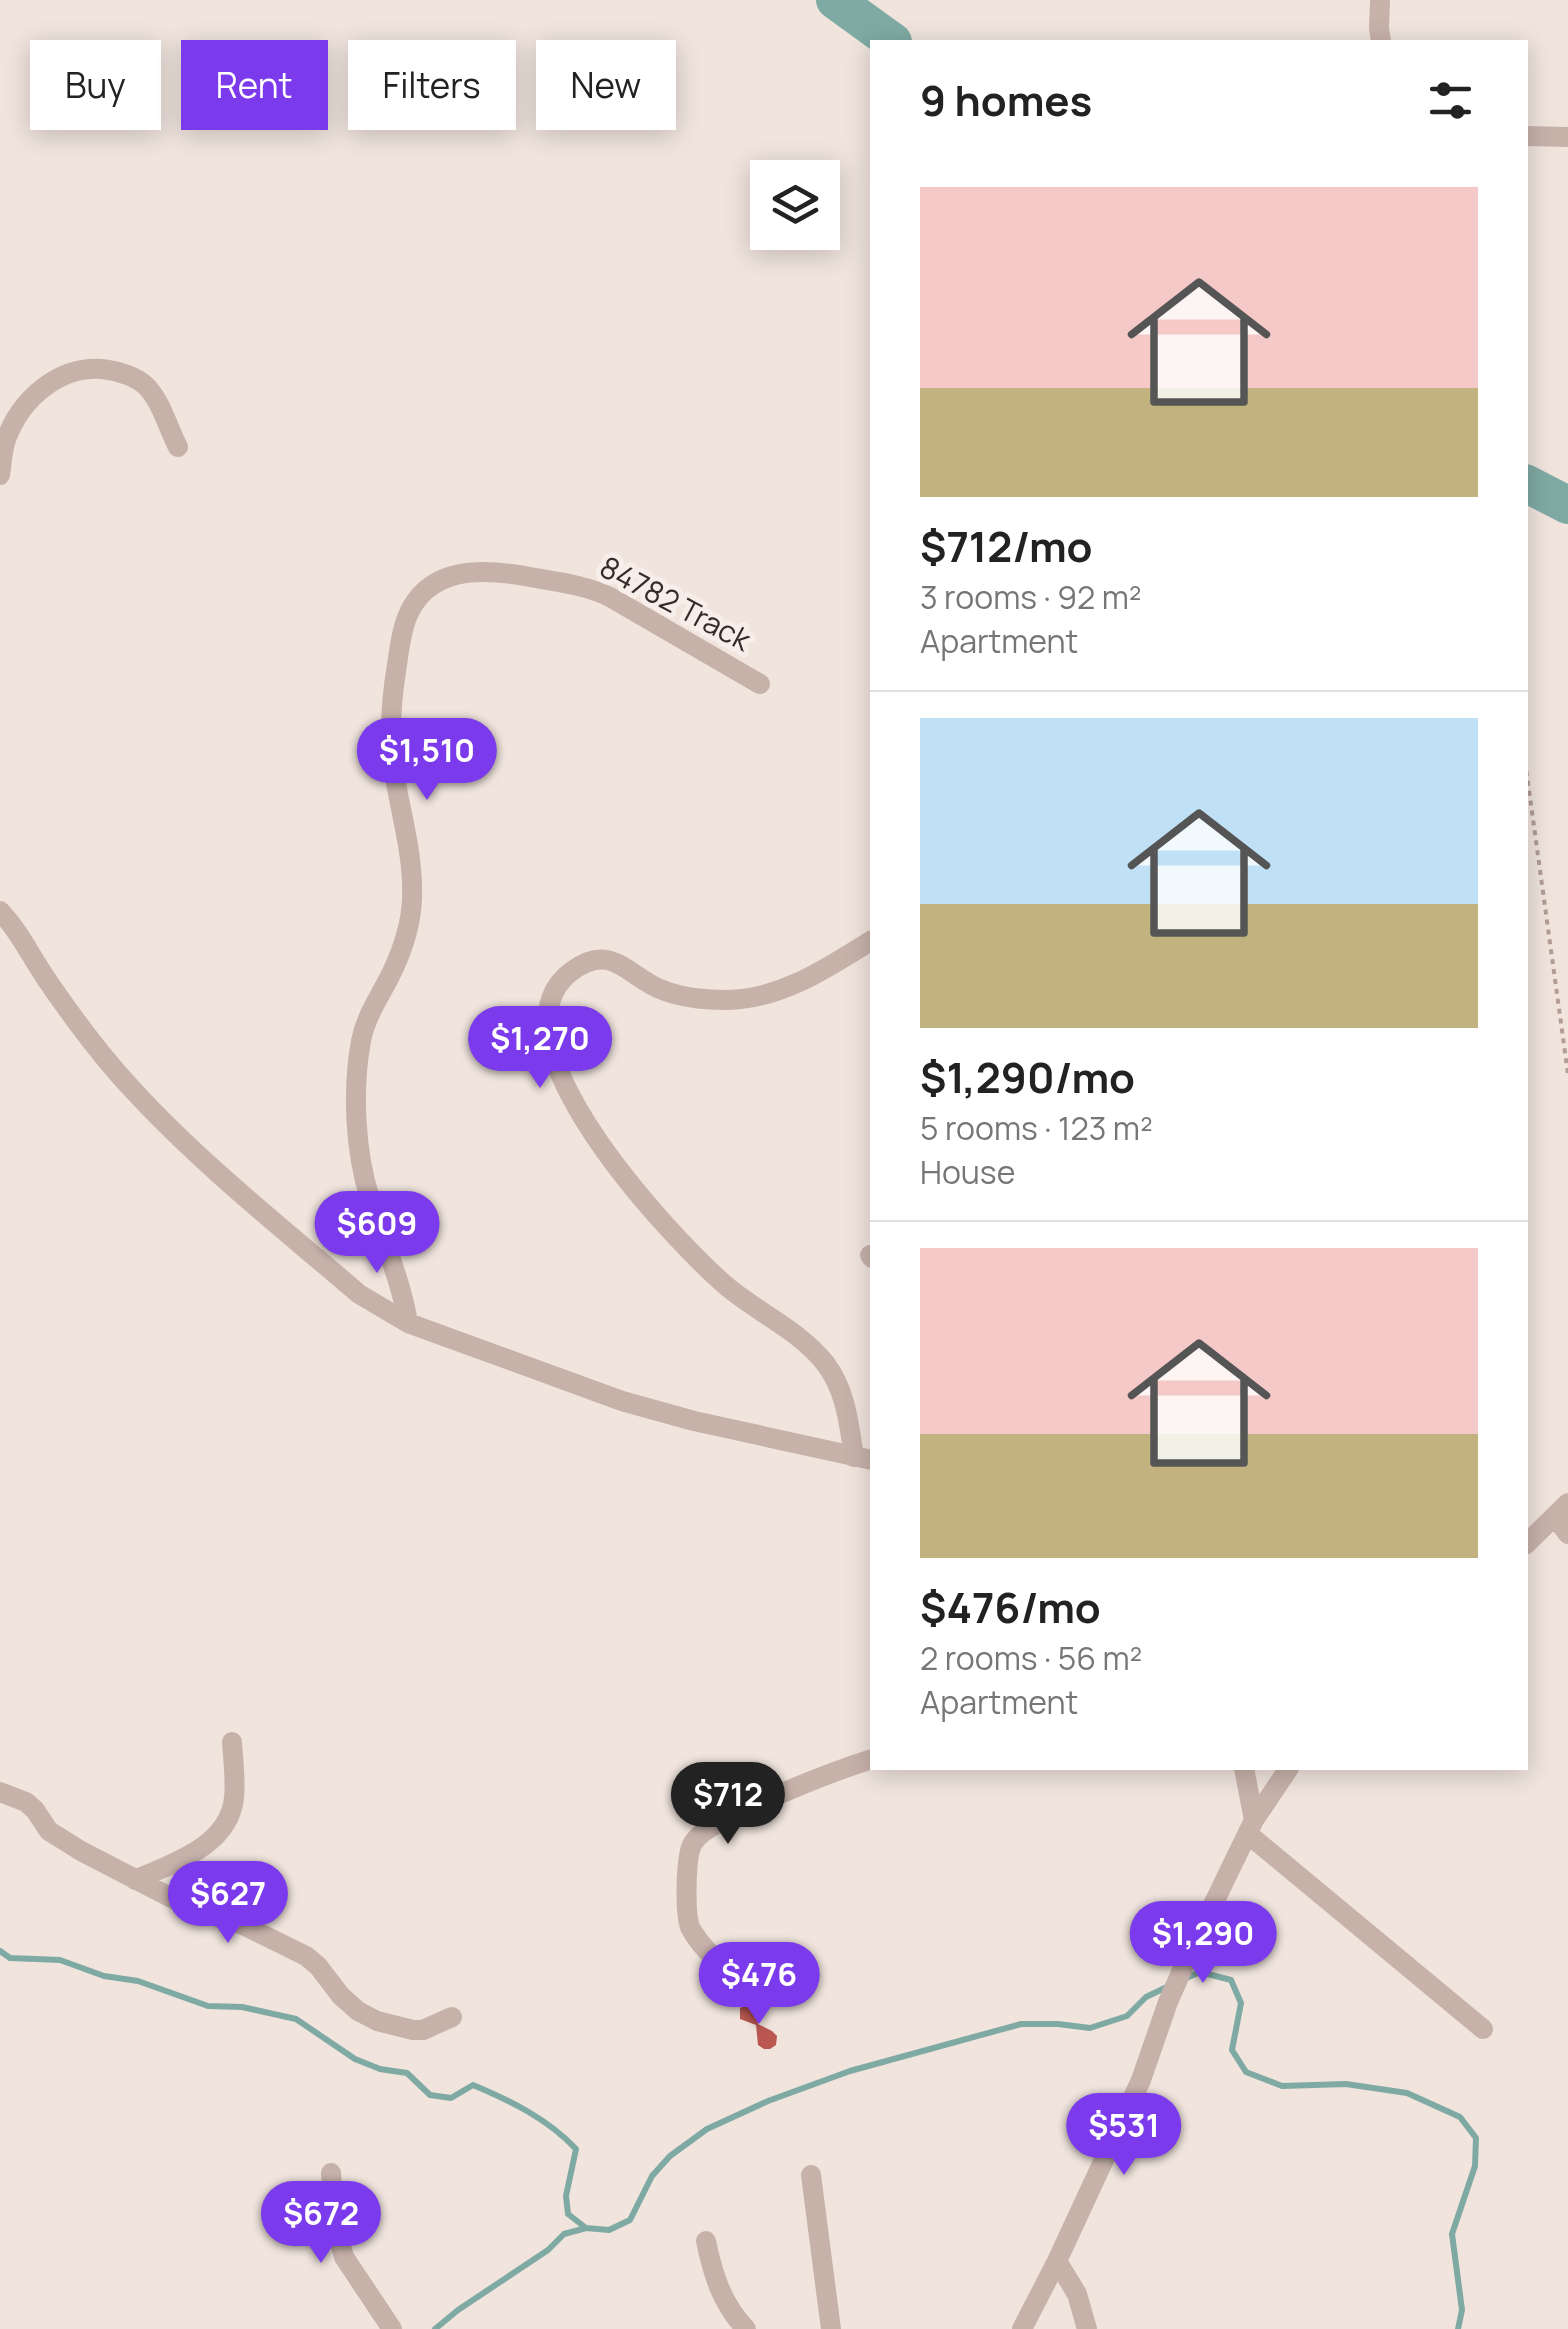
<!DOCTYPE html>
<html lang="en">
<head>
<meta charset="utf-8">
<style>
  body { margin:0; font-family:Manrope,sans-serif; background:#f2f2f2; color:#222; height:100vh; display:flex; flex-direction:column; font-size:38px; white-space:nowrap }
  * { box-sizing:border-box; margin:0 }
  p { font-size:32px; color:#767676 }
  .icon { flex:none; width:55px; height:55px; fill:none; stroke:currentColor; stroke-width:2; stroke-linecap:round; stroke-linejoin:round }
  .map { position:relative; flex:1; overflow:hidden }
  .side { position:absolute; left:870px; top:40px; width:658px; height:1730px; display:flex; flex-direction:column; background:#fff; border-radius:0px; box-shadow:0 5px 25px #0003 }
  .side>* { flex:none }
  .banner { position:absolute; left:30px; top:40px; width:690px; height:90px; display:flex; gap:20px }
  .buttons { position:absolute; left:750px; top:160px; display:grid; gap:20px }
  .buttons a { display:grid; place-items:center; width:90px; height:90px; border-radius:0px; background:#fff; box-shadow:0 5px 25px #0003; font-size:50px }
  .price { position:absolute; translate:-50% -85px; padding:0 22px; border-radius:35px; background:#7c3aed; color:#fff; font-size:32px; line-height:65px; filter:drop-shadow(0 2px 5px #0008) }
  .price::after { content:''; position:absolute; left:50%; top:60px; width:30px; height:22px; margin-left:-15px; background:inherit; clip-path:polygon(0 0,100% 0,50% 100%) }
  .price.active { background:#222; color:#fff }
  ul { padding:0; list-style:none }
  li { display:grid; align-content:center; gap:20px; height:530px; padding:0 50px }
  li+li { border-top:2px solid #e0e0e0 }
  li span { display:grid; place-items:center; height:310px; border-radius:0px; color:#555 }
  li>.icon { margin-inline-start:auto }
  span .icon { width:180px; height:180px; fill:#fffc; stroke-width:1 }
  li b { font-size:42px }
  h2 { display:flex; justify-content:space-between; align-items:center; height:120px; padding:0 50px; font-size:42px }
  .chip { padding:0 35px; border-radius:0px; background:#fff; box-shadow:0 5px 25px #0003; font-size:35px; line-height:90px }
  .chip.active { background:#7c3aed; color:#fff }
  .map>svg:first-child { display:block }
  .lines { fill:none; stroke-linecap:round; stroke-linejoin:round }
  .stream { stroke:#7faaa4; stroke-width:6 }
  .river { stroke:#7faaa4; stroke-width:38 }
  .building { fill:#ba5751 }
  .path { stroke:#b29c95; stroke-width:4; stroke-dasharray:5 5; stroke-linecap:butt }
  .minor { stroke:#c7b2aa; stroke-width:20 }
  .labels { text-anchor:middle; stroke-width:10; stroke-linejoin:round; paint-order:stroke }
  .street-label { font-size:30px; fill:#352b29; stroke:#f8eee9 }
</style>
</head>
<body>
<div class="map">
<svg width="1568" height="2329" viewBox="0 0 1568 2329">
  <rect width="100%" height="100%" fill="#f0e4dd"/>
  <g class="lines">
    <path class="stream" d="M 0,1951 L 10,1958 L 60,1960 L 104,1976 L 138,1981 L 208,2006 L 242,2007 L 296,2019 L 355,2059 L 380,2069 L 407,2073 L 430,2095 L 451,2098 L 473,2085 C 511,2101 548,2119 576,2149 L 566,2196 L 568,2214 L 586,2228
      M 1184,1979 L 1200,1972 L 1231,1980 L 1241,2003 L 1232,2050 L 1246,2072 L 1282,2086 L 1346,2084 L 1407,2093 L 1460,2117 L 1476,2138 L 1475,2166 L 1452,2234 L 1462,2310 L 1458,2329
      M 435,2329 L 458,2310 L 548,2250 L 564,2234 L 586,2228 L 609,2230 L 630,2220 L 652,2176 L 670,2156 L 707,2129 L 768,2101 L 850,2071 L 1021,2024 L 1058,2024 L 1090,2028 L 1127,2016 L 1146,1997 L 1169,1986"/>
    <path class="river" d="M 835,0 L 893,42
      M 1525,483 L 1568,505"/>
  </g>
  <path class="building" d="M 750,2003 L 758,2009 L 758,2024 L 772,2031 L 777,2036 L 776,2045 L 770,2049 L 764,2049 L 758,2045 L 756,2025 L 740,2019 L 740,2008 Z"/>
  <g class="lines">
    <path class="path" d="M 1525,761 L 1568,1074"/>
    <path class="minor" d="M 1380,0 L 1379,28 L 1381,42
      M 1525,136 L 1568,137
      M 0,475 C 2,463 2,449 7,437 C 22,398 59,366 102,369 C 118,371 133,375 145,385 C 161,400 168,428 178,447
      M 0,911 C 20,932 31,957 47,980 C 73,1018 101,1056 132,1089 C 201,1164 282,1228 359,1294 L 408,1323 L 622,1401 L 694,1421 L 872,1460
      M 870,1255 L 872,1258
      M 408,1323 C 401,1280 383,1240 370,1199 C 355,1151 352,1091 361,1041 C 366,1015 381,995 392,972 C 403,949 411,924 412,899 C 414,849 397,804 392,756 C 389,725 392,695 397,665 C 399,650 401,634 406,620 C 426,565 483,568 530,577 C 558,582 585,585 610,597 L 760,684
      M 854,1457 C 849,1424 846,1390 825,1363 C 798,1329 756,1312 724,1284 C 672,1238 481,1038 572,971 C 611,942 627,975 660,989 C 681,998 705,1000 727,1000 C 782,999 827,968 872,940
      M 1555,1517 L 1568,1534
      M 1525,1545 L 1568,1503
      M 1244,1768 L 1254,1820
      M 0,1792 L 26,1802 L 35,1810 L 49,1831 L 81,1851 L 195,1910 L 243,1925 L 306,1956 L 318,1966 L 341,1996 L 358,2011 L 377,2021 L 413,2030 L 423,2030 L 452,2017
      M 1248,1834 L 1483,2029
      M 135,1880 C 173,1863 229,1846 234,1798 C 236,1780 233,1760 232,1742
      M 739,1995 C 731,1966 702,1953 690,1927 C 685,1913 685,1856 693,1843 C 702,1829 723,1821 737,1814 C 782,1792 825,1774 872,1759
      M 331,2173 L 335,2224 L 344,2257 L 392,2329
      M 811,2175 L 831,2329
      M 706,2241 C 713,2275 722,2304 746,2329
      M 1057,2261 L 1077,2294 L 1087,2329
      M 1022,2329 L 1057,2261 L 1141,2080 L 1168,2002 L 1191,1950 L 1254,1820 L 1289,1768"/>
  </g>
  <g class="labels">
    <g class="street-label">
      <text transform="translate(675 604) rotate(28)" y="10">84782 Track</text>
    </g>
  </g>
</svg>
<div class="buttons">
<a><svg class="icon" aria-label="layers" viewBox="0 0 24 24"><path d="M12 4l9 5-9 5-9-5zM3 14l9 5 9-5"/></svg></a>
</div>
<b class="price" style="left:427px;top:803px">$1,510</b>
<b class="price" style="left:540px;top:1091px">$1,270</b>
<b class="price" style="left:377px;top:1276px">$609</b>
<b class="price active" style="left:728px;top:1847px">$712</b>
<b class="price" style="left:228px;top:1946px">$627</b>
<b class="price" style="left:1203px;top:1986px">$1,290</b>
<b class="price" style="left:759px;top:2027px">$476</b>
<b class="price" style="left:1124px;top:2178px">$531</b>
<b class="price" style="left:321px;top:2266px">$672</b>
<div class="banner">
<a class="chip">Buy</a>
<a class="chip active">Rent</a>
<a class="chip">Filters</a>
<a class="chip">New</a>
</div>
<section class="side">
<h2>9 homes<svg class="icon" aria-label="filters" viewBox="0 0 24 24"><path d="M4 7h16M4 17h16"/><circle cx="9" cy="7" r="2"/><circle cx="15" cy="17" r="2"/></svg></h2>
<ul>
<li><span style="background:linear-gradient(#f6c9c9 65%,#c2b280 0)"><svg class="icon" aria-label="home" viewBox="0 0 24 24"><path d="M3 11l9-7 9 7M6 9v11h12V9"/></svg></span><div><b>$712/mo</b><p>3 rooms · 92 m²</p><p>Apartment</p></div></li>
<li><span style="background:linear-gradient(#bfe0f5 60%,#c2b280 0)"><svg class="icon" aria-label="home" viewBox="0 0 24 24"><path d="M3 11l9-7 9 7M6 9v11h12V9"/></svg></span><div><b>$1,290/mo</b><p>5 rooms · 123 m²</p><p>House</p></div></li>
<li><span style="background:linear-gradient(#f6c9c9 60%,#c2b280 0)"><svg class="icon" aria-label="home" viewBox="0 0 24 24"><path d="M3 11l9-7 9 7M6 9v11h12V9"/></svg></span><div><b>$476/mo</b><p>2 rooms · 56 m²</p><p>Apartment</p></div></li>
</ul>
</section>
</div>
</body>
</html>
